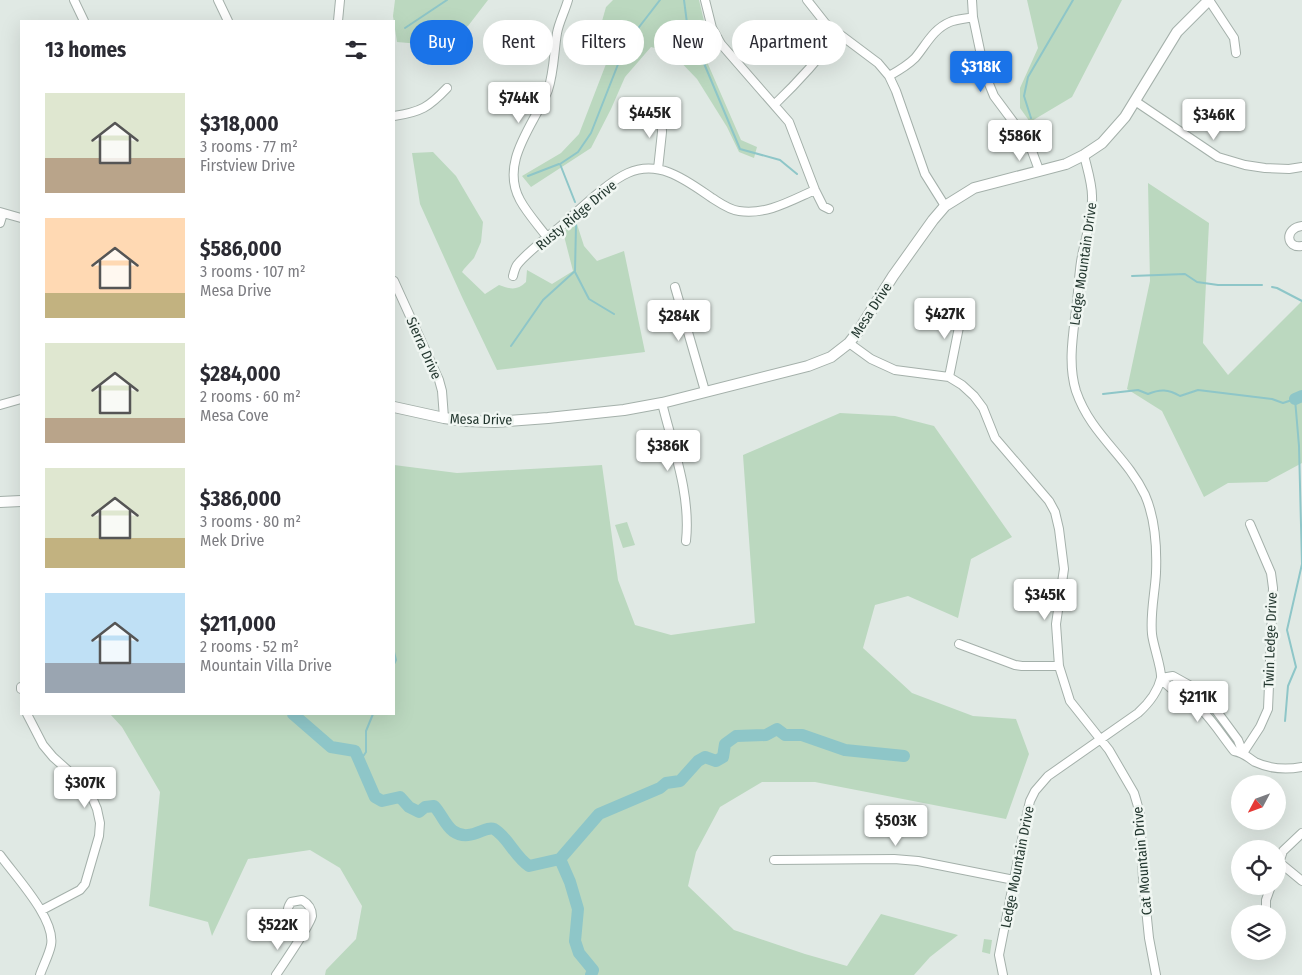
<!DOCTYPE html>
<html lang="en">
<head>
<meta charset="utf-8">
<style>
  body { margin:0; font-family:"Fira Sans Condensed",sans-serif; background:#f7f7f7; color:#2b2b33; height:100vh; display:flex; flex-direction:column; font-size:19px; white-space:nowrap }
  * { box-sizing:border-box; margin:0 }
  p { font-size:16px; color:#7c7c81 }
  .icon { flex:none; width:28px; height:28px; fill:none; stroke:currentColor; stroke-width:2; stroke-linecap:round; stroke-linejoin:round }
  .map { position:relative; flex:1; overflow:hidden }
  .drawer { position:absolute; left:20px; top:20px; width:375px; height:695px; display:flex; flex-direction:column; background:#fff; border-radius:0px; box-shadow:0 5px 20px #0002 }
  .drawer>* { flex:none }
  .guide { position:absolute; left:410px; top:20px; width:475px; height:45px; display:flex; gap:10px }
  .needle { width:32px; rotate:229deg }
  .fabs { position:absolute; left:1231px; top:775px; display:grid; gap:10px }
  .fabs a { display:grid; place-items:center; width:55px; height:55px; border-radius:50%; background:#fff; box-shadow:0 5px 20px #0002; font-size:25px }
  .price { position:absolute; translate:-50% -42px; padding:0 11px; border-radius:5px; background:#fff; color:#222; font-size:16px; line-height:32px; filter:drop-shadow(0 1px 2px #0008) }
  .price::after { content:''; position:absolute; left:50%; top:30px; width:15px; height:11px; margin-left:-8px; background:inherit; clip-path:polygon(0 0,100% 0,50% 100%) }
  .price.current { background:#1a73e8; color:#fff }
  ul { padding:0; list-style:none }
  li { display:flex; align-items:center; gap:15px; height:125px; padding:0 25px }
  li span { display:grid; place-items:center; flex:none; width:140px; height:100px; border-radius:0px; color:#555 }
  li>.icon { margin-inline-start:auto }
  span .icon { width:60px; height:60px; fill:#fffc; stroke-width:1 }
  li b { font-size:21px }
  h2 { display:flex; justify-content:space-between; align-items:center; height:60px; padding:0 25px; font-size:21px }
  .pill { padding:0 18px; border-radius:22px; background:#fff; box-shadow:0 5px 20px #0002; font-size:18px; line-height:45px }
  .pill.current { background:#1a73e8; color:#fff }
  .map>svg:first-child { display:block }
  .green { fill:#bbd8bf }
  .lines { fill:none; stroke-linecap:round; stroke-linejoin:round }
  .stream { stroke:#8ec6c8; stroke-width:2 }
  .river { stroke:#8ec6c8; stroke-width:12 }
  .minor-casing { stroke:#a4b0aa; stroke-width:10 }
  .tertiary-casing { stroke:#a4b0aa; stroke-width:12 }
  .minor { stroke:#fff; stroke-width:8 }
  .tertiary { stroke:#fff; stroke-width:10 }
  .labels { text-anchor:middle; stroke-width:5; stroke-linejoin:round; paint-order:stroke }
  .street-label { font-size:14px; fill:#23372f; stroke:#f0f6f2 }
</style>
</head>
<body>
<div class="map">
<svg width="1302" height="975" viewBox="0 0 1302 975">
  <rect width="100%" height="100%" fill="#e0e9e4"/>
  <path class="green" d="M 395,0 L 488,0 L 468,26 L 420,44 L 397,42 L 393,16 Z
    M 613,0 L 699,0 L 709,42 L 701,48 L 741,140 L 757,147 L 754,158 L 739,152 L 727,127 L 697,79 L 671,52 L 651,47 L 625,77 L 611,109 L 591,148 L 531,187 L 522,176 L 561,153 L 579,134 L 606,64 L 595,46 L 606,7 Z
    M 1027,0 L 1122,0 L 1072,97 L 1030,122 L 1020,108 L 1020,88 L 1038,48 Z
    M 433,152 L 456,176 L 483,222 L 481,242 L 474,258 L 464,269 L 462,272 L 485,294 L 499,285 C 510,289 517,291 526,282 L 527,270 L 552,284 L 573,271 L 563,232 L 576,221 L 584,246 L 597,261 L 624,251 L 645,352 L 497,370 L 462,297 L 420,204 L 412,153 Z
    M 1148,183 L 1209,223 L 1203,343 L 1228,375 L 1302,301 L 1302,463 L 1267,482 L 1228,483 L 1204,497 L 1162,411 L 1127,389 L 1150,281 Z
    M 840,413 L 895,416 L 934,426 L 1012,537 L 971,559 L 958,618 L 908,596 L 875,605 L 863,648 L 912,693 L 973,716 L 1016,719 L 1029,754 L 1006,819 L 815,782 L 762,782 L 720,807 L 696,852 L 688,886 L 734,930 L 805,954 L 847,966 L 881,914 L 958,935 L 930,957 L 914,975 L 325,975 L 326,970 L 356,939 L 362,906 L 340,868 L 310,850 L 248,859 L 212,936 L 208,922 L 149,906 L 160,792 L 122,727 L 110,714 L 394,714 L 394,465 L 457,473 L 602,465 L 618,580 L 635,625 L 671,635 L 755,623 L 743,455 Z
    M 627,522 L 635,545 L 623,548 L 615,525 Z
    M 984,939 L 992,940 L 990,954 L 982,952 Z"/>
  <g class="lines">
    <path class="stream" d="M 684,0 L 687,23 L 740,149 L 780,160 L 797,174
      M 405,28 L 447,0
      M 1031,118 L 1024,96 L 1028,77 L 1073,0
      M 528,176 L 559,164
      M 575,202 L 560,164 L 578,152 L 591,133 L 626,44 L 660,0
      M 575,272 L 589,299 L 614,314
      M 1132,276 L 1185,274 L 1197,282 L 1218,285 L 1262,285
      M 1272,287 L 1277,288 L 1302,301
      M 511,346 L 543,300 L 575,271 L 576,225
      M 1103,394 L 1138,390 L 1148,394 C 1160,389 1168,389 1180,396 L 1198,390 L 1272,399 L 1283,403 L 1295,399 L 1299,446 L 1302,564 L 1287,630 L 1296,667 L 1288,686 L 1285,721
      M 394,652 L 396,660 L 394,664
      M 360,761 L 366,752 L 366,731 L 373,714"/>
    <path class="river" d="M 1295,399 L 1302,396
      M 293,714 L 331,747 L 355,751 L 375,797 L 382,801 L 400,797 L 409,807 L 419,812 L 425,807 L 434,806 C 441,813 445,825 453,831 C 470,843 485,825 494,829 C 507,836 515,857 529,866 L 560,859 L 570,882 L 578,909 L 575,941 L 579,953 L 593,970 L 591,975
      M 560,859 L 599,814 L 660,788 L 666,783 L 680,781 L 698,761 L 705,757 L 716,761 L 723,757 L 725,744 L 736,736 L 766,735 L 777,729 L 785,735 L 802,735 L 845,750 L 904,756"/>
    <g class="minor-casing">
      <path id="minor" d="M 74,0 L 84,21
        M 218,0 L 228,21
        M 705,0 L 712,28 L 721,44 L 789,122 L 815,190 L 823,206 L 829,209
        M 807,0 L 826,24 L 878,63 L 889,76 L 896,91 L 925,174 L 945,206
        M 972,0 L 973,17 L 985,74 L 994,96 L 1029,143 L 1039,170
        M 1209,0 L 1234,38 L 1236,53
        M 338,21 L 340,0
        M 889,76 C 898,71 907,66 915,58 C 926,45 933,29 950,22 C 957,19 966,19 973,17
        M 1135,101 L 1218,157 L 1245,165 L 1265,168 L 1289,169 L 1302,167
        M 775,104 C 798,82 819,59 838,33
        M 394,116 C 421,112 429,107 447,88
        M 658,169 L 662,132 L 661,109
        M 0,212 L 21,218
        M 0,223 L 3,213
        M 1302,226 C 1284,228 1286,249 1302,246
        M 547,237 C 538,225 527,213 520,200 C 499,161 535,124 548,90 C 554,72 554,51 557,33 C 559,22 565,11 568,0
        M 513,276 C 514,272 515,268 517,265 C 526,253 550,235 562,225 C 579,210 609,181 628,173 C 660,159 687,181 712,198 C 720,203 729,210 739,211 C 767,215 790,201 815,190
        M 394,281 L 439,380 L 442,391 L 444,418
        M 675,287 L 705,391
        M 849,343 L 871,359 L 895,370 L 949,377 L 962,385 L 974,396 L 983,408 L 995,438 L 1049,501 L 1055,512 L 1059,529 L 1064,569 L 1056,624 L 1059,666 L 1070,701 L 1109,750 L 1134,793 L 1137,803 L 1140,814 L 1143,879 L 1149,938 L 1156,975
        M 949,377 L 959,327 L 959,305
        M 662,403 C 673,448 691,494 686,541
        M 0,405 L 21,399
        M 959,644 L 1015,665 L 1022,666 L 1059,666
        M 21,687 L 21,689
        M 27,714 L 43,745 L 53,757 L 82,783 L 91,795 L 97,809 L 100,823 L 99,836 L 85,884 L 80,890 L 42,910
        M 1243,753 L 1238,740 L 1210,702 L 1200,691 L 1173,676 L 1161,678 C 1171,693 1188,695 1200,708 C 1213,721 1223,737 1234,751 C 1245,753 1247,757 1255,762 C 1270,769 1286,770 1302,767
        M 1243,753 L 1260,727 L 1268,709 L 1273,588 L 1271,573 L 1250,524
        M 0,855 C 15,876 56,919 51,945 C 49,955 43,966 40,975
        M 774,860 L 894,859 L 918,861 L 1014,880
        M 1279,862 L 1302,881
        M 1278,866 L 1283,851 L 1302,833
        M 1266,914 L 1266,900 L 1271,886
        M 276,975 C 283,964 310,926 312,916 C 312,909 309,904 302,900 L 291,902 C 282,915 292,928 298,940
        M 1003,975 L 999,955 L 1027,814 L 1030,801 L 1035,791 L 1048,776 L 1138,713 C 1148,704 1158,691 1161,678 C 1162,669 1153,645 1152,634 C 1150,613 1155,593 1156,573 C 1157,548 1155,518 1145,495 C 1126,455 1091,435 1076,391 C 1067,362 1074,330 1077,301 C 1079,286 1079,270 1082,256 C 1086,236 1093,216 1092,196 C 1092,183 1087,168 1084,155"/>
    </g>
    <g class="tertiary-casing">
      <path id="tertiary" d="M 394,407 L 444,418 L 467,421 L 495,422 L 548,418 L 624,410 L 662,403 L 808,366 L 831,357 L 849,343 L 859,330 L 893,276 L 933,220 L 945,206 L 974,188 L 1066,164 L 1084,155 L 1102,143 L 1125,117 L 1177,32 L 1209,0
        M 0,502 L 21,501"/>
    </g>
    <use href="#minor" class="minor"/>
    <use href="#tertiary" class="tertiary"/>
  </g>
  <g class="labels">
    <g class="street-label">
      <text transform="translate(576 215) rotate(-40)" y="5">Rusty Ridge Drive</text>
      <text transform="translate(1083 264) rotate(-82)" y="5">Ledge Mountain Drive</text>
      <text transform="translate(871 310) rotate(-57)" y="5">Mesa Drive</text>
      <text transform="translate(424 348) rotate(66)" y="5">Sierra Drive</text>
      <text transform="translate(481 419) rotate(1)" y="5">Mesa Drive</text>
      <text transform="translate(1270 640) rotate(-88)" y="5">Twin Ledge Drive</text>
      <text transform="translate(1142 861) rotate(-95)" y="5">Cat Mountain Drive</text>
      <text transform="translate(1017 867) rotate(-79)" y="5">Ledge Mountain Drive</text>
    </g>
  </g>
</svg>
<div class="fabs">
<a><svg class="needle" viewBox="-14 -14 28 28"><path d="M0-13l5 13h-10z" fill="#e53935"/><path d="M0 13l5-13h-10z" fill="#7c7c81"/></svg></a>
<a><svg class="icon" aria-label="locate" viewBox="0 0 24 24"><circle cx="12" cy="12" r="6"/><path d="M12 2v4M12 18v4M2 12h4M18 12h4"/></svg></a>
<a><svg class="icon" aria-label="layers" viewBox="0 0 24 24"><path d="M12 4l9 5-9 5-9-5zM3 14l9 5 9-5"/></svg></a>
</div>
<b class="price current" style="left:981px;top:93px">$318K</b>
<b class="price" style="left:519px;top:124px">$744K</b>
<b class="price" style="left:650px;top:139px">$445K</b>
<b class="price" style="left:1214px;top:141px">$346K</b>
<b class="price" style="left:1020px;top:162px">$586K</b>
<b class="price" style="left:945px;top:340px">$427K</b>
<b class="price" style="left:679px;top:342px">$284K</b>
<b class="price" style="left:668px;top:472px">$386K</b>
<b class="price" style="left:1045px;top:621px">$345K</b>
<b class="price" style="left:1198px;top:723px">$211K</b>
<b class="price" style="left:85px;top:809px">$307K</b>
<b class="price" style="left:896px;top:847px">$503K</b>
<b class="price" style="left:278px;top:951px">$522K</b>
<div class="guide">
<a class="pill current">Buy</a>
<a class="pill">Rent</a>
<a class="pill">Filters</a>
<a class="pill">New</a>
<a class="pill">Apartment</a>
</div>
<section class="drawer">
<h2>13 homes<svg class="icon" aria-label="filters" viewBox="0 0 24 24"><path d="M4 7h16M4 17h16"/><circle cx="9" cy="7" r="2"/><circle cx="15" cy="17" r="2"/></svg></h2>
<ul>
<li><span style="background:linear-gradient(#dfe7d0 65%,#b9a48a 0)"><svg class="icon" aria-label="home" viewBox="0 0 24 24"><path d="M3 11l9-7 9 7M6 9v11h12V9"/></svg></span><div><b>$318,000</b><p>3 rooms · 77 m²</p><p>Firstview Drive</p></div></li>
<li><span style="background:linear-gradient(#ffd9b3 75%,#c2b280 0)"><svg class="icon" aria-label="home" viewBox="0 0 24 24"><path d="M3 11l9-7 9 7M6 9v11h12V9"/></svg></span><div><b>$586,000</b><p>3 rooms · 107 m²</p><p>Mesa Drive</p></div></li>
<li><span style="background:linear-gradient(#dfe7d0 75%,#b9a48a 0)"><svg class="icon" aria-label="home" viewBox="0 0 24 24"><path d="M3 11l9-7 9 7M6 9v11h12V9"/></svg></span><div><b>$284,000</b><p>2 rooms · 60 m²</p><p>Mesa Cove</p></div></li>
<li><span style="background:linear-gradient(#dfe7d0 70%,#c2b280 0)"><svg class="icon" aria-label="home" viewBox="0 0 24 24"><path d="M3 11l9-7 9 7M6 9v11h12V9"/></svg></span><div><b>$386,000</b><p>3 rooms · 80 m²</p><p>Mek Drive</p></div></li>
<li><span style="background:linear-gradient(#bfe0f5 70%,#9aa5b1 0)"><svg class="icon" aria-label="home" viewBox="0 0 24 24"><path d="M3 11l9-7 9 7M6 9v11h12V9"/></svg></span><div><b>$211,000</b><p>2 rooms · 52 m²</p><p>Mountain Villa Drive</p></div></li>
</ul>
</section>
</div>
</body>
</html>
